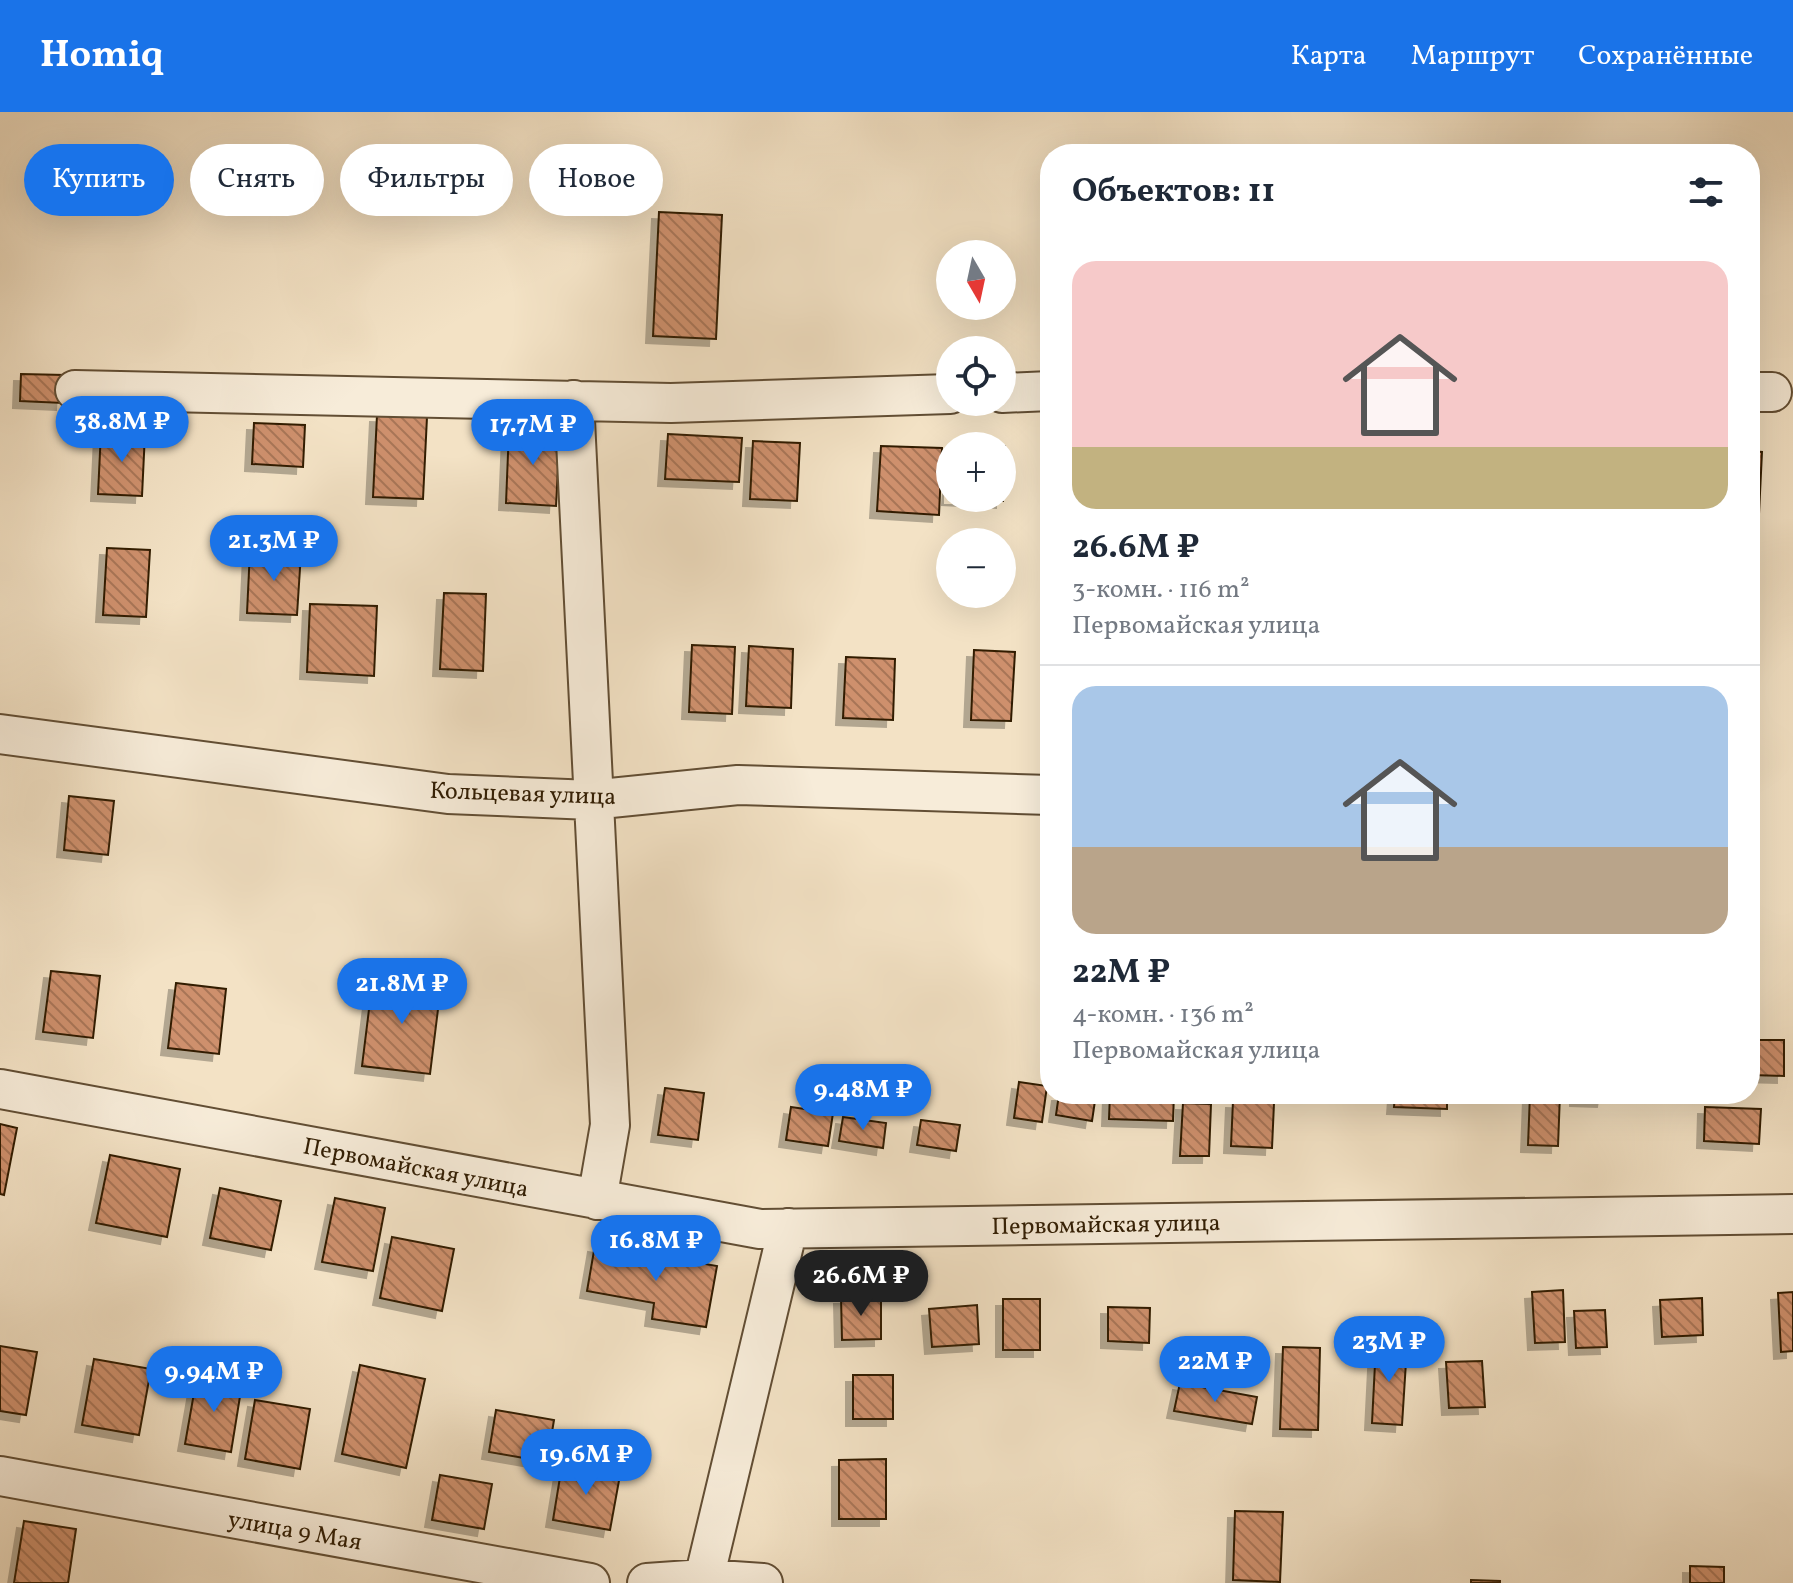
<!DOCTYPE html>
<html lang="ru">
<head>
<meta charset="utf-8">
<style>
  body { margin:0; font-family:Vollkorn,serif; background:#f2f2f3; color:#1f2937; height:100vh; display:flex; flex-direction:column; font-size:30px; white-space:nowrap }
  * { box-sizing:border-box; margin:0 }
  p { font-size:26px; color:#747a83 }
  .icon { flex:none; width:44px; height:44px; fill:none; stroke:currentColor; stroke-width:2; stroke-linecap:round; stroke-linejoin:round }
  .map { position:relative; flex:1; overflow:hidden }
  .side { position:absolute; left:1040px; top:32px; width:720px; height:960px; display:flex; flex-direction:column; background:#fff; border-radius:32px; box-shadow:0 8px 32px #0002 }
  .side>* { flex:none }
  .hud { position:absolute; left:24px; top:32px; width:760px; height:72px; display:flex; gap:16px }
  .needle { width:52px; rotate:171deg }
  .buttons { position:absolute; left:936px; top:128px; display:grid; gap:16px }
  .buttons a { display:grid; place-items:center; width:80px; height:80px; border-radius:50%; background:#fff; box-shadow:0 8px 32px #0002; font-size:40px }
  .price { position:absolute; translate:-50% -68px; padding:0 18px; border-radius:28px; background:#1a73e8; color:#fff; font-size:26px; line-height:52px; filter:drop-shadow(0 2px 4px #0008) }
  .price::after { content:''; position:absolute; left:50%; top:48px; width:24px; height:18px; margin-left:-12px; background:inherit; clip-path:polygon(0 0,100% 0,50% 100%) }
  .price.current { background:#222; color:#fff }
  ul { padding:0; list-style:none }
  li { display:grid; align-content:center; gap:16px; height:424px; padding:0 32px }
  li+li { border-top:2px solid #e0e1e3 }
  li span { display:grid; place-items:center; height:248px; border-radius:24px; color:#555 }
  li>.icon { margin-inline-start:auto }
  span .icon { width:144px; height:144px; fill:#fffc; stroke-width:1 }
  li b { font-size:34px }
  h2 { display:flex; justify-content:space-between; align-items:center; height:96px; padding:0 32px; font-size:34px }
  .chip { padding:0 28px; border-radius:36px; background:#fff; box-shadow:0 8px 32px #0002; font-size:28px; line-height:72px }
  .chip.current { background:#1a73e8; color:#fff }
  header { display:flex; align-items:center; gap:48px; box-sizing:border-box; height:112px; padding:0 40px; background:#1a73e8; color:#fff }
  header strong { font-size:38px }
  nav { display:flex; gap:44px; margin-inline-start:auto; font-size:28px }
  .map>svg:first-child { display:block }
  .building { fill:url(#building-back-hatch); stroke:#311d03; stroke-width:2; filter:url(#shadow) }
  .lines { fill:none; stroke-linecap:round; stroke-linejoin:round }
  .minor-casing { stroke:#624e34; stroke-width:42 }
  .minor { stroke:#f7ecd9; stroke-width:38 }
  .labels { text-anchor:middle; stroke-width:6; stroke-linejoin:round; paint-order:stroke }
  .street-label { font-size:24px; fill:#311d03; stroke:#f7ecd9 }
</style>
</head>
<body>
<header>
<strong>Homiq</strong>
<nav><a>Карта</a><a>Маршрут</a><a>Сохранённые</a></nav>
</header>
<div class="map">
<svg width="1793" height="1471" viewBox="0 0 1793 1471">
  <defs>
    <pattern id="building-back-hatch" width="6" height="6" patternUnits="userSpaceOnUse" patternTransform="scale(2)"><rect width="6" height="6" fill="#ce906d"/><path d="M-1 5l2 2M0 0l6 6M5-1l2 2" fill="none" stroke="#a87557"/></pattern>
    <filter id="shadow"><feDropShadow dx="-7" dy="7" stdDeviation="0" flood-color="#0004"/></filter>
  </defs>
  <rect width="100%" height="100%" fill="#f3e2c5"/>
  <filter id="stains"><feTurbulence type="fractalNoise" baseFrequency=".0025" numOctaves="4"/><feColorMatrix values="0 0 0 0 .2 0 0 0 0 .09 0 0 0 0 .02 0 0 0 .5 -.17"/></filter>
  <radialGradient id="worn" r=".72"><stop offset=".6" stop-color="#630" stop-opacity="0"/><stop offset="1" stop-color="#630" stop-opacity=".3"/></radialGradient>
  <path class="building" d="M 659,100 L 722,103 L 716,227 L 653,224 Z
    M 21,262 L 65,263 L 63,291 L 20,289 Z
    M 377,303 L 427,305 L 423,387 L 373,385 Z
    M 254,311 L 305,313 L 303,355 L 252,352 Z
    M 509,317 L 560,320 L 556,394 L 506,391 Z
    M 101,319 L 145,321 L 142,384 L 98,382 Z
    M 668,322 L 742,326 L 739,370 L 665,367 Z
    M 753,329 L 800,331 L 797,389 L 750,387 Z
    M 952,332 L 1005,334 L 1003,389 L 949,386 L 950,374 L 950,386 L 1002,386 L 1002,334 Z
    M 881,334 L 942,336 L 939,403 L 877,399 Z
    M 1750,339 L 1762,340 L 1759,402 L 1750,401 Z
    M 107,436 L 150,438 L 146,505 L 103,503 Z
    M 250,438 L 301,441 L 297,503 L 247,501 Z
    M 444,481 L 486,482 L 483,559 L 440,557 Z
    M 310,492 L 377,494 L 374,564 L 307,560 Z
    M 692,533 L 735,535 L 732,602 L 689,600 Z
    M 749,534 L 793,537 L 791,596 L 746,594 Z
    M 974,538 L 1015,540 L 1011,609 L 971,608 Z
    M 846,545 L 895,547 L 893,608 L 843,606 Z
    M 69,684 L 114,689 L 108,743 L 64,738 Z
    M 51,859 L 100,864 L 93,926 L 43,920 Z
    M 373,865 L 441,873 L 430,962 L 362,954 Z
    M 176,871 L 226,877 L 219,942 L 168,936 Z
    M 1750,928 L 1784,928 L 1784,964 L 1750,963 Z
    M 1019,970 L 1047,974 L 1042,1010 L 1014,1006 Z
    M 665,976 L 704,981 L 698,1028 L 658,1023 Z
    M 1059,982 L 1096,982 L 1092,1009 L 1056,1003 Z
    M 1110,982 L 1174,982 L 1173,1009 L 1109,1007 Z
    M 1395,982 L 1447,982 L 1447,997 L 1394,995 Z
    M 1530,982 L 1560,982 L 1558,1034 L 1528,1033 Z
    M 1577,982 L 1605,982 L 1604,988 L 1577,987 Z
    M 1233,989 L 1274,991 L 1272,1036 L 1231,1034 Z
    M 1183,991 L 1211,992 L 1209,1044 L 1180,1044 Z
    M 791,995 L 833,1001 L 828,1034 L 786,1028 Z
    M 1705,995 L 1761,997 L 1759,1032 L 1704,1029 Z
    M 843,1005 L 886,1011 L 883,1036 L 839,1029 Z
    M 921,1008 L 960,1013 L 956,1039 L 917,1033 Z
    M 0,1012 L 17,1016 L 4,1083 L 0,1082 Z
    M 110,1043 L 180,1057 L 167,1125 L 96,1111 Z
    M 220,1076 L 281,1089 L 271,1138 L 210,1126 Z
    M 335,1086 L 385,1096 L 373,1159 L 322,1150 Z
    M 392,1125 L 454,1137 L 442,1199 L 380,1186 Z
    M 595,1133 L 717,1154 L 706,1215 L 652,1207 L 654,1191 L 587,1179 Z
    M 1563,1178 L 1565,1230 L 1535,1231 L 1532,1180 Z
    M 1793,1180 L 1793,1239 L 1781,1240 L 1778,1181 Z
    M 881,1184 L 881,1227 L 842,1228 L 841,1185 Z
    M 1702,1186 L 1703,1223 L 1662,1225 L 1660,1188 Z
    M 1003,1187 L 1040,1187 L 1040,1238 L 1003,1238 Z
    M 977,1193 L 979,1232 L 932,1235 L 929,1197 Z
    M 1108,1195 L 1150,1196 L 1149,1231 L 1108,1229 Z
    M 1605,1198 L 1607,1235 L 1576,1236 L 1574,1199 Z
    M 1376,1232 L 1407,1234 L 1402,1313 L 1372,1311 Z
    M 0,1234 L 37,1240 L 26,1303 L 0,1299 Z
    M 1283,1235 L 1320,1236 L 1318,1318 L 1280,1317 Z
    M 94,1247 L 151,1257 L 139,1323 L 82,1313 Z
    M 1482,1249 L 1485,1295 L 1449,1296 L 1446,1250 Z
    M 360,1253 L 425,1267 L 406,1356 L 342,1342 Z
    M 853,1263 L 893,1263 L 893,1307 L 853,1307 Z
    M 197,1264 L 242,1272 L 231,1340 L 185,1332 Z
    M 1180,1271 L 1257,1285 L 1252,1312 L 1174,1299 Z
    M 255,1288 L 310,1297 L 300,1357 L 245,1347 Z
    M 496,1298 L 554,1308 L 547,1350 L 489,1340 Z
    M 886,1347 L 886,1407 L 839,1407 L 839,1348 Z
    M 562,1353 L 620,1363 L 610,1418 L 553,1408 Z
    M 440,1363 L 492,1372 L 484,1417 L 432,1408 Z
    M 1235,1399 L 1283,1400 L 1280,1470 L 1233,1468 Z
    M 24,1409 L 76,1417 L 68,1471 L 14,1471 Z
    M 1690,1454 L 1724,1455 L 1724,1471 L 1690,1471 Z
    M 1471,1468 L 1500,1469 L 1500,1471 L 1471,1471 Z"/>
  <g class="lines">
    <g class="minor-casing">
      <path id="minor" d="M 75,278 L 671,291 L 950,282
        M 1750,280 L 1772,280
        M 1002,281 L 1050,279
        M 574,288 L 610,1013 L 597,1088
        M 0,622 L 448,682 L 591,688 L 738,673 L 1050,683
        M 0,977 L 760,1117 L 1793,1102
        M 0,1364 L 590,1471
        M 647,1471 L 704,1467 L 763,1471
        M 703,1471 L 788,1116"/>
    </g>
    <use href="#minor" class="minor"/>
  </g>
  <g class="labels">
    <g class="street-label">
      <text transform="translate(523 681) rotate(2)" y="8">Кольцевая улица</text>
      <text transform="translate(416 1055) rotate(11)" y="8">Первомайская улица</text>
      <text transform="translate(1106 1112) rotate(-1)" y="8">Первомайская улица</text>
      <text transform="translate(295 1418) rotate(10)" y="8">улица 9 Мая</text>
    </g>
  </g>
  <rect width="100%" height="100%" filter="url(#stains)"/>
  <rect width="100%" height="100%" fill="url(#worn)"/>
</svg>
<div class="buttons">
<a><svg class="needle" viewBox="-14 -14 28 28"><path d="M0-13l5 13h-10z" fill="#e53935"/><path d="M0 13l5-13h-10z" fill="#747a83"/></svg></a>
<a><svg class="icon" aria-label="locate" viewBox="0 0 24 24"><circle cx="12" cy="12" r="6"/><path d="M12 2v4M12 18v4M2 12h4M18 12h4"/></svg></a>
<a>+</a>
<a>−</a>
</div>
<b class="price" style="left:122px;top:352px">38.8M ₽</b>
<b class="price" style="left:533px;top:355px">17.7M ₽</b>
<b class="price" style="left:274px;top:471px">21.3M ₽</b>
<b class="price" style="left:402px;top:914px">21.8M ₽</b>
<b class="price" style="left:863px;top:1020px">9.48M ₽</b>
<b class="price" style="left:656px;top:1171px">16.8M ₽</b>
<b class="price current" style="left:861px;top:1206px">26.6M ₽</b>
<b class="price" style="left:1389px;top:1272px">23M ₽</b>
<b class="price" style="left:1215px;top:1292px">22M ₽</b>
<b class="price" style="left:214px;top:1302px">9.94M ₽</b>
<b class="price" style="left:586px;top:1385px">19.6M ₽</b>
<div class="hud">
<a class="chip current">Купить</a>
<a class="chip">Снять</a>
<a class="chip">Фильтры</a>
<a class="chip">Новое</a>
</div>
<section class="side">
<h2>Объектов: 11<svg class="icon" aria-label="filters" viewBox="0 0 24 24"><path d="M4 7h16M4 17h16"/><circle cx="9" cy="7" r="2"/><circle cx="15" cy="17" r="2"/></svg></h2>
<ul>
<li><span style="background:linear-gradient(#f6c9c9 75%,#c2b280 0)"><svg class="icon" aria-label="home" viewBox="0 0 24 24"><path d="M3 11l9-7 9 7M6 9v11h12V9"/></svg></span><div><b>26.6M ₽</b><p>3-комн. · 116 m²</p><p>Первомайская улица</p></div></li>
<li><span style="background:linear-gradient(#a9c7e8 65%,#b9a48a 0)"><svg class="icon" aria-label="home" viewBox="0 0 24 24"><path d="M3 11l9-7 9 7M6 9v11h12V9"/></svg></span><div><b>22M ₽</b><p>4-комн. · 136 m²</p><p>Первомайская улица</p></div></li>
</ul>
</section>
</div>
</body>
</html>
